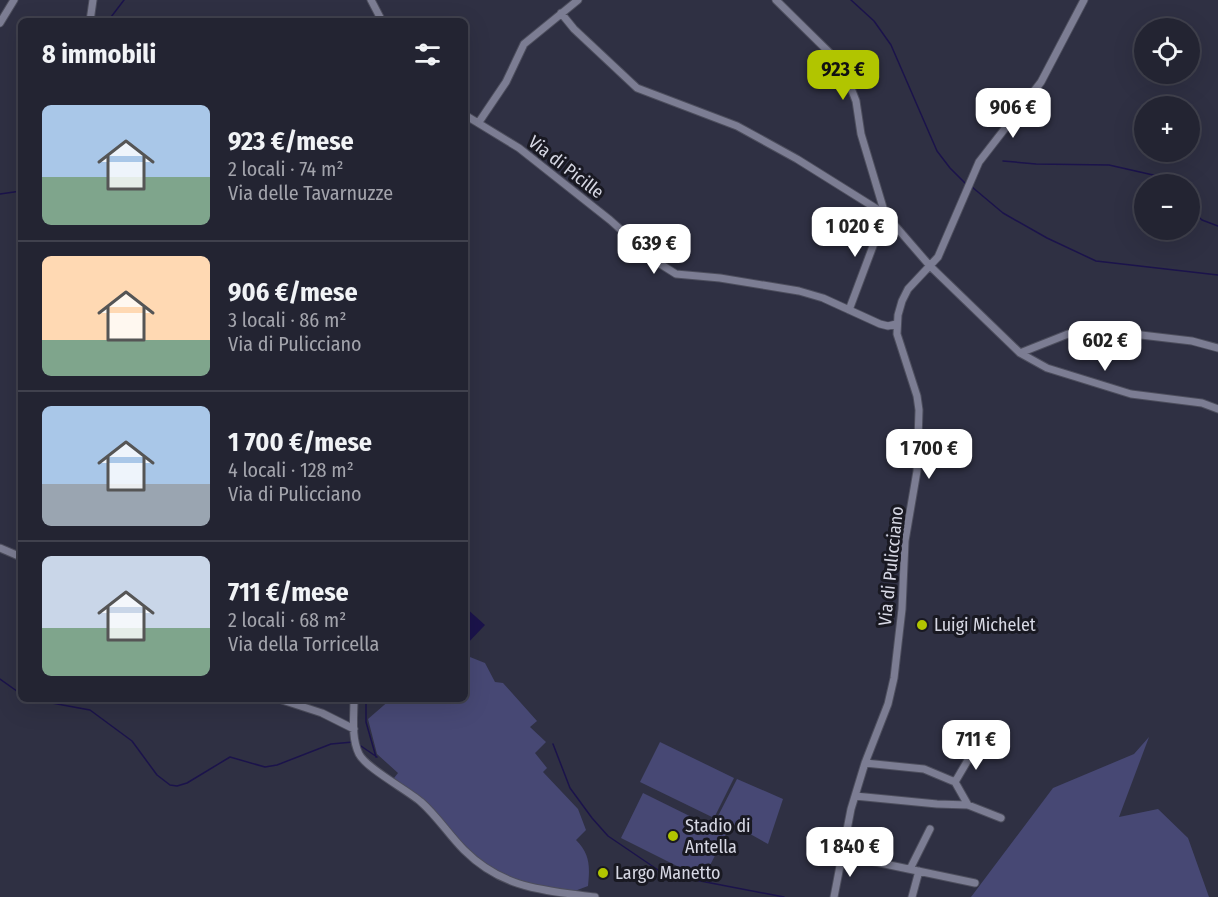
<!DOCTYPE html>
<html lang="it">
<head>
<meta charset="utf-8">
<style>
  body { margin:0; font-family:"Fira Sans Condensed",sans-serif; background:#2f303e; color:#f1f3f6; height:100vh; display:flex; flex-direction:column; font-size:22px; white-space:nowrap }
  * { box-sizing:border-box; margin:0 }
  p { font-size:20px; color:#a3a4ac }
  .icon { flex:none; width:33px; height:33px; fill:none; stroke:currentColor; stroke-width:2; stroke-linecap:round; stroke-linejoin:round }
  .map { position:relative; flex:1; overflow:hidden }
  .side { position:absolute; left:18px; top:18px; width:450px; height:684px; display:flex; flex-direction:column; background:#232432; border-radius:9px; box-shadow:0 6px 24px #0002,0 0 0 2px #40414d }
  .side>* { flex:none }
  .controls { position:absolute; left:1134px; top:18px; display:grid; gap:12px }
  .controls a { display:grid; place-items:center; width:66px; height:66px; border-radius:50%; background:#232432; box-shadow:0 6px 24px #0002,0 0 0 2px #40414d; font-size:30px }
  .price { position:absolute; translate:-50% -51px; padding:0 14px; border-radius:12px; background:#fff; color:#222; font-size:20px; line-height:39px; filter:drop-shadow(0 2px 3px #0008) }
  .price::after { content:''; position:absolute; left:50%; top:36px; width:18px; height:14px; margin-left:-9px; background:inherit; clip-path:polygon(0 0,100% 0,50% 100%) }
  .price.active { background:#b1c500; color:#111 }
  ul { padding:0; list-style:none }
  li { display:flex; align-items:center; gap:18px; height:150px; padding:0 24px }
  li+li { border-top:2px solid #40414d }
  li span { display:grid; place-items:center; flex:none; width:168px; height:120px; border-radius:9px; color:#555 }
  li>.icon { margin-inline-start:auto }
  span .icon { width:72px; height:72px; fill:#fffc; stroke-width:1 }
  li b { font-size:26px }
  h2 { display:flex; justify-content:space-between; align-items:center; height:72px; padding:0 24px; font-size:26px }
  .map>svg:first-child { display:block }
  .green { fill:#474874 }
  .water { fill:#1b134b }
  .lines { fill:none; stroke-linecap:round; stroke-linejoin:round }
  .stream { stroke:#1b134b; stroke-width:1.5 }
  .minor-casing { stroke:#4d4e5d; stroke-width:9 }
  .minor { stroke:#7c7d93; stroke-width:7 }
  .poi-dot { fill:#b1c500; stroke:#191922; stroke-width:2 }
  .labels { text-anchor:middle; stroke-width:6; stroke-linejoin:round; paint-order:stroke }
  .street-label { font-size:18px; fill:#d7d8e4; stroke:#191922 }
  .poi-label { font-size:18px; fill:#d7d8e4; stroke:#191922; text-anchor:start }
</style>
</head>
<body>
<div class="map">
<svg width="1218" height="897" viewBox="0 0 1218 897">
  <rect width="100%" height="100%" fill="#2f3043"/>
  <path class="green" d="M 465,655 L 485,663 L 495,682 L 503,683 L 537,721 L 530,727 L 546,742 L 535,753 L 547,768 L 543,772 L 578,809 L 586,830 L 576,840 C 590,854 590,866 588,886 L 572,892 L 548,888 L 507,877 L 488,866 L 462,845 L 430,806 L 394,778 L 398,773 L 377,754 L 368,719 L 391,699 L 465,699 Z
    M 1149,737 L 1119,817 L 1158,809 L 1188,838 L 1209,897 L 971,897 L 1053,788 L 1134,754 Z
    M 660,742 L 734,778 L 714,818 L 640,782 Z
    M 737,779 L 783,799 L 768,844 L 718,816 Z
    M 643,793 L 726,834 L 703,879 L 621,838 Z"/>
  <path class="water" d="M 465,607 L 485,625 L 465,646 Z"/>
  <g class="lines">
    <path class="stream" d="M 851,0 L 874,21 L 891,45 L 937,151 L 950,168 L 965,183
      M 108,21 L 124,0
      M 1003,161 L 1036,164 L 1109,165 L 1162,177 L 1168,184
      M 972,187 L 1003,213 L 1047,238 L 1096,261 L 1218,275
      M 0,194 L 21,191
      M 1190,209 L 1202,220 L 1218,226
      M 0,679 L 21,694
      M 30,699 L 90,710 L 132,741 L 157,775 L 170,785 L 177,786 L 187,783 L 230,757 L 265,767 L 277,765 L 331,744 L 353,742
      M 366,699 L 366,722 L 376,757
      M 358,744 L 377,757
      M 553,744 L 570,788 L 592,818 L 608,836 L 664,874 L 784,897"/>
    <g class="minor-casing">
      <path id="minor" d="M 371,0 L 382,21
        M 776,0 L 842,65 L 856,101 L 861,134 L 885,214 L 930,266 L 1020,353 L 1047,368 L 1131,394 L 1202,403 L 1218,409
        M 561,13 L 574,29 L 637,88 L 737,126 L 797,159 L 885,214
        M 90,21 L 93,0
        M 0,23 L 14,0
        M 465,115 L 519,148 L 610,220 L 657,262 L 676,274 L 720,278 L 799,291 L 823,298 L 880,324 L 888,326 L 896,324
        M 479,122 L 506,82 L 524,44 L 578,0
        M 849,310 L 885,214
        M 1020,353 L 1068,334 L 1141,335 L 1192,341 L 1218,348
        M 0,548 L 21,557
        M 279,699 L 322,713 L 354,729
        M 354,699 C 354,716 351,738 359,754 C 366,768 407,790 421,802 C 437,816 449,835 464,850 C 503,889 543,890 595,897
        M 865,763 L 924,769 L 955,782 L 968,805
        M 955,782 L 975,748
        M 855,796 L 937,804 L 968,805 L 1001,818
        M 842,855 L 975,883
        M 910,869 L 930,829
        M 834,897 L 851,809 L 865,763 L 888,704 L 894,678 L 902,609 L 905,541 L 917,471 L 919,410 L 917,396 L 897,334 L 898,315 L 902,301 L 908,289 L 938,257 L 979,162 L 1041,82 L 1084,0
        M 912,897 L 919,871"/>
    </g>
    <use href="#minor" class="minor"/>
  </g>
  <g class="poi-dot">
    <circle cx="922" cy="625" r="6"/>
    <circle cx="673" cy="836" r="6"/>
    <circle cx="603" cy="873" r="6"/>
  </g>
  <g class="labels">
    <g class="street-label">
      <text transform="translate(566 167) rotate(38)" y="6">Via di Picille</text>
      <text transform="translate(891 566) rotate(-84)" y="6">Via di Pulicciano</text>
    </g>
    <g class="poi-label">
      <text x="934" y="631">Luigi Michelet</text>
      <text x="685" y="832">Stadio di<tspan x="685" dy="21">Antella</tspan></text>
      <text x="615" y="879">Largo Manetto</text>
    </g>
  </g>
</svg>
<div class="controls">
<a><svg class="icon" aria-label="locate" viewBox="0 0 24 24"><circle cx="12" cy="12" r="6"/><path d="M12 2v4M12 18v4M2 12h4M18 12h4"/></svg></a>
<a>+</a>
<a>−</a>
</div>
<b class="price active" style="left:843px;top:101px">923 €</b>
<b class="price" style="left:1013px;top:139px">906 €</b>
<b class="price" style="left:855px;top:258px">1 020 €</b>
<b class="price" style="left:654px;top:275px">639 €</b>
<b class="price" style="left:1105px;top:372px">602 €</b>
<b class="price" style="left:929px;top:480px">1 700 €</b>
<b class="price" style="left:976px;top:771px">711 €</b>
<b class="price" style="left:850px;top:878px">1 840 €</b>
<section class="side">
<h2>8 immobili<svg class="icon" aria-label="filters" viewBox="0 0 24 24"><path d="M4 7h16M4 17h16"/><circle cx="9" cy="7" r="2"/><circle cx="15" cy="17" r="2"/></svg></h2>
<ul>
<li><span style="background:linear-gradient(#a9c7e8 60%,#7fa58c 0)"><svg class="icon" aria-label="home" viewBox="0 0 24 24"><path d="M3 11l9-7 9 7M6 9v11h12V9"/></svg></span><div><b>923 €/mese</b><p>2 locali · 74 m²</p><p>Via delle Tavarnuzze</p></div></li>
<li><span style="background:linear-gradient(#ffd9b3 70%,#7fa58c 0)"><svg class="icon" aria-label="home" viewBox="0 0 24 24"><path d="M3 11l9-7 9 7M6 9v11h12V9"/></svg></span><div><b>906 €/mese</b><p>3 locali · 86 m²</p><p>Via di Pulicciano</p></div></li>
<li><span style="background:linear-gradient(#a9c7e8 65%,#9aa5b1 0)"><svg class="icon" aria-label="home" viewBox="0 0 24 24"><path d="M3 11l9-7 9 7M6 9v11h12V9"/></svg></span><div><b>1 700 €/mese</b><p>4 locali · 128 m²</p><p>Via di Pulicciano</p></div></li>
<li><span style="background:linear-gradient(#c9d6e8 60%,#7fa58c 0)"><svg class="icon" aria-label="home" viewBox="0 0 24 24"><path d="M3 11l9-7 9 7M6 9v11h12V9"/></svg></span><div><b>711 €/mese</b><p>2 locali · 68 m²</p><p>Via della Torricella</p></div></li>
</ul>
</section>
</div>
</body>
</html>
